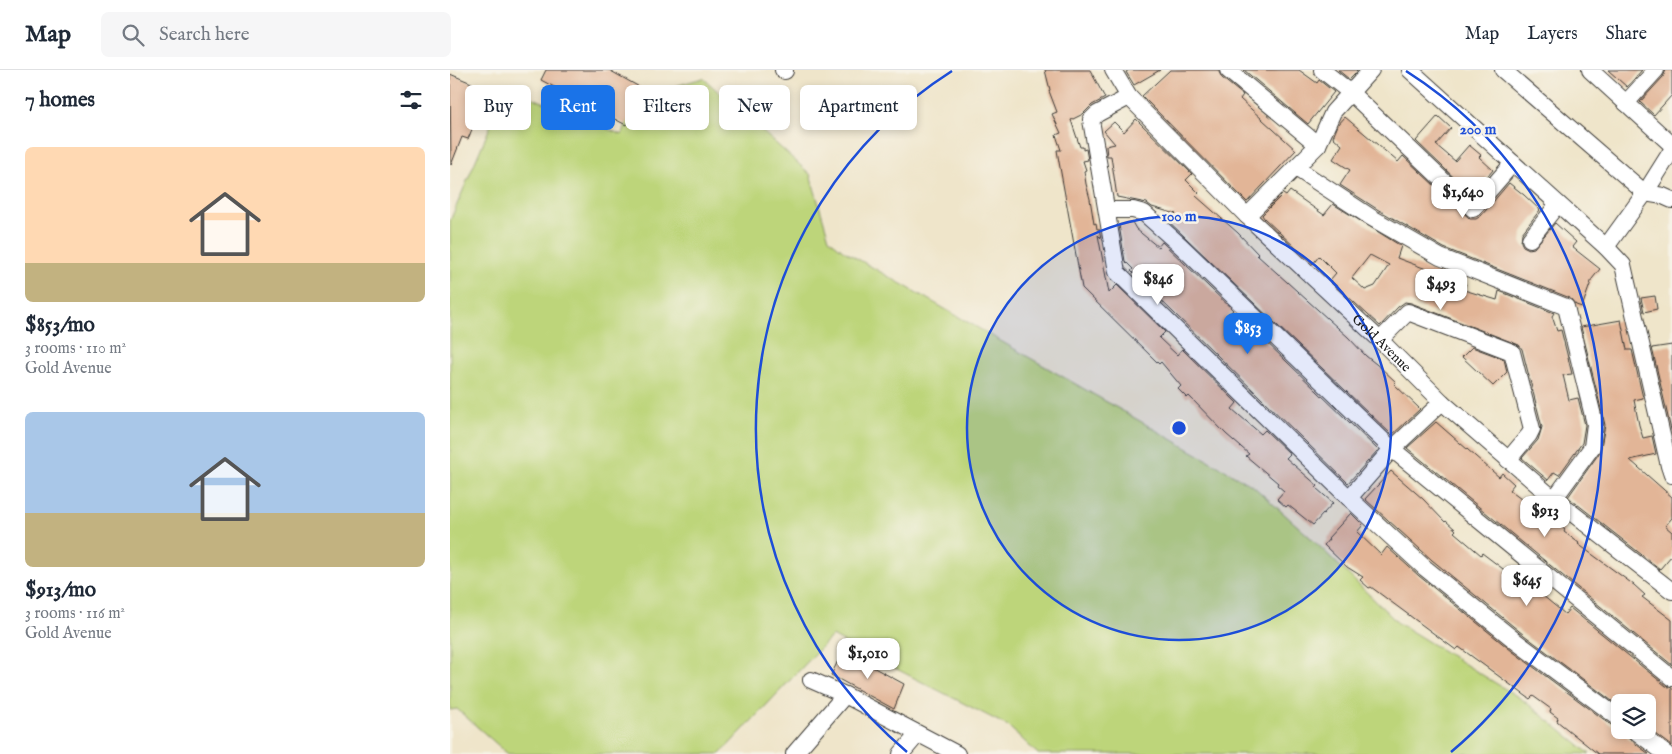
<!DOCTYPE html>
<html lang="en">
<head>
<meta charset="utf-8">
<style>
  body { margin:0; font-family:"IM FELL English",serif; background:#f6f6f7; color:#1f2937; height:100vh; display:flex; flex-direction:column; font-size:19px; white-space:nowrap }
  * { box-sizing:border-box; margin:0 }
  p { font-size:16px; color:#747a83 }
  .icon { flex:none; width:28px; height:28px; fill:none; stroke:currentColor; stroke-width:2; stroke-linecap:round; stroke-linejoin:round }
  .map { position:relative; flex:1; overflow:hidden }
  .panel { display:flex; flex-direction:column; background:#fff; width:450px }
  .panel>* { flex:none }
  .banner { position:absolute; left:15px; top:15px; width:475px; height:45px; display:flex; gap:10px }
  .controls { position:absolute; left:1161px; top:624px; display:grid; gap:10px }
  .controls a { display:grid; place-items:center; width:45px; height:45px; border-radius:8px; background:#fff; box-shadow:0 2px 8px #0003; font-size:25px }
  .price { position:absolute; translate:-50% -42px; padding:0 11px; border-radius:10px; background:#fff; color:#222; font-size:16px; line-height:32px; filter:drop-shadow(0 1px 2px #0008) }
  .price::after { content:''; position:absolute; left:50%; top:30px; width:15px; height:11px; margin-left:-8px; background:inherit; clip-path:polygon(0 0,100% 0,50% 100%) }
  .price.current { background:#1a73e8; color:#fff }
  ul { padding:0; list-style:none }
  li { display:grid; align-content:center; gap:10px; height:265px; padding:0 25px }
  li span { display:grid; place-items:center; height:155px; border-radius:8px; color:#555 }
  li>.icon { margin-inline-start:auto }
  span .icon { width:90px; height:90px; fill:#fffc; stroke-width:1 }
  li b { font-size:21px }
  h2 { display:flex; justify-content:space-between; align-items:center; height:60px; padding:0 25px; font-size:21px }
  .chip { padding:0 18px; border-radius:8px; background:#fff; box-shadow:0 2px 8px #0003; font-size:18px; line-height:45px }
  .chip.current { background:#1a73e8; color:#fff }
  header { display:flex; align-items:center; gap:30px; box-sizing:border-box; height:70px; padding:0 25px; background:#fff; border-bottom:1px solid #e0e1e3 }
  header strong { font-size:24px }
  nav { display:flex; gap:28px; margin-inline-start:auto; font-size:18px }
  .search { width:350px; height:45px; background:#f6f6f7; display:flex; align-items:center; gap:12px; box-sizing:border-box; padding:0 18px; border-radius:8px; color:#747a83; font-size:19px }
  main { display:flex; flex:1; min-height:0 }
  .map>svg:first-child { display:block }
  .green { fill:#bdd57a; stroke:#6c784b }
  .building { fill:#e2b597; fill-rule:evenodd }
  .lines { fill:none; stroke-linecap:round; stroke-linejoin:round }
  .minor-casing { stroke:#3c3a36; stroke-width:18 }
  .minor { stroke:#fff; stroke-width:16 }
  .ring { fill:none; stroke:#1d4ed8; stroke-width:2.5 }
  .labels { text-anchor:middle; stroke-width:5; stroke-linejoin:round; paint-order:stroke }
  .street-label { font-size:14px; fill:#1c1c1c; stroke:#f7f3e8 }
  .centre { fill:#1d4ed8; stroke:#f7f3e8; stroke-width:2.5 }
  .ring-label { font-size:15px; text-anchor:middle; font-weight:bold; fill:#1d4ed8; stroke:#f7f3e8; stroke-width:5; stroke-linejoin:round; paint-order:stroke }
</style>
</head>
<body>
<header>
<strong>Map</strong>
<div class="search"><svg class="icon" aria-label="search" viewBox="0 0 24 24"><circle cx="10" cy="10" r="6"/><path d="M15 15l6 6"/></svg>Search here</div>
<nav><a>Map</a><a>Layers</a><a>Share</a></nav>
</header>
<main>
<section class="panel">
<h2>7 homes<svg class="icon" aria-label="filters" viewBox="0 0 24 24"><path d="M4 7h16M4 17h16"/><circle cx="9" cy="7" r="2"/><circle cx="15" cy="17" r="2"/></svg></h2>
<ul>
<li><span style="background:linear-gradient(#ffd9b3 75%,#c2b280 0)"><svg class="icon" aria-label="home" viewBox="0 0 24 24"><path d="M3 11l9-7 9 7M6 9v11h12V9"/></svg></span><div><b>$853/mo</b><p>3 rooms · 110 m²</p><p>Gold Avenue</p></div></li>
<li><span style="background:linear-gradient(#a9c7e8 65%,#c2b280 0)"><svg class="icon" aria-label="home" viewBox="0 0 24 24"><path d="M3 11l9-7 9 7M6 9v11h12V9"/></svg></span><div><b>$913/mo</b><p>3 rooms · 116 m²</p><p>Gold Avenue</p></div></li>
</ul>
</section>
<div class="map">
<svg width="1222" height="684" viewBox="0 0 1222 684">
  <rect width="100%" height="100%" fill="#f7f3e8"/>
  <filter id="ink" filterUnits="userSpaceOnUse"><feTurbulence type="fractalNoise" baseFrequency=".02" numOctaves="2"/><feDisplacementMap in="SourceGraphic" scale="10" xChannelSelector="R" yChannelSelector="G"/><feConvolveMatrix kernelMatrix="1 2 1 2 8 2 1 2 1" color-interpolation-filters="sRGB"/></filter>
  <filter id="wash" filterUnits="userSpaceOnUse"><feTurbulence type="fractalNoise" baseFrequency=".0096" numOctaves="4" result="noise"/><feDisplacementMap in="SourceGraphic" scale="20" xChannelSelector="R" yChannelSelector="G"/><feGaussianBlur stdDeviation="1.12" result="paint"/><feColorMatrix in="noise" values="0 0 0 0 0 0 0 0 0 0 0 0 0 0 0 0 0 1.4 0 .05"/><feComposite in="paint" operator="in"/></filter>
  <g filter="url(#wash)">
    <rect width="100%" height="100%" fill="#efe5ca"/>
    <path class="green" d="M 253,8 L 360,104 L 379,169 L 394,181 L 803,416 L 862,469 L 948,553 L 1073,630 L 1140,684 L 588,684 L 558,656 L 382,566 L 270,684 L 58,684 L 7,639 L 0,640 L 0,151 L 57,17 L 172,65 L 187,27 Z"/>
    <g id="blocks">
      <path class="building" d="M 96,0 L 159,0 L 193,19 L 176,55 L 91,10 Z
        M 595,0 L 640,0 L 655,28 L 642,35 L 633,44 L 621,50 L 630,77 L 633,77 L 633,80 L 636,79 L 638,90 L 633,91 L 636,100 L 634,101 L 636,114 L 640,129 L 644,154 L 646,153 L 647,159 L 649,159 L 651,168 L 648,165 L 659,223 L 667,215 L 715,262 L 709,268 L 727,285 L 732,279 L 787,333 L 782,339 L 811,364 L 815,360 L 840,384 L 836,388 L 868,416 L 866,418 L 883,433 L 863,455 L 838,435 L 836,437 L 827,429 L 834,421 L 827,415 L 828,413 L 796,386 L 799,384 L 776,364 L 739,326 L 737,328 L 728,319 L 731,316 L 711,292 L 709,294 L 632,218 L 609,92 L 607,80 L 611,80 L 606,65 L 611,63 L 602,44 L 607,42 L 599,21 L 600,20 Z
        M 679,0 L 710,0 L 684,15 L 676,2 Z
        M 720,0 L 768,0 L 772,8 L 793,25 L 790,29 L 846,80 L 797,132 L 692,26 Z
        M 794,0 L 849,0 L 867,13 L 869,10 L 884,22 L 858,54 Z
        M 888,0 L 908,0 L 899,9 Z
        M 1158,0 L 1192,0 L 1177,17 Z
        M 1216,0 L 1222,0 L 1222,25 L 1204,45 L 1190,32 L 1213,7 Z
        M 0,4 L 38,20 L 18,69 L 12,67 L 1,95 Z
        M 988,46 L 1001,58 L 986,75 L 1005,91 L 1019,75 L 1031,85 L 1029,87 L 1043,100 L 1022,125 L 966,71 Z
        M 895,47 L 948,92 L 953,86 L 1020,149 L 1026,149 L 1031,146 L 1059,113 L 1074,125 L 1090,140 L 1072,163 L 1071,172 L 1073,176 L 1079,179 L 1084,178 L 1105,153 L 1126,172 L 1122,177 L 1150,199 L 1142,209 L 1132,237 L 1126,235 L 1120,228 L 994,178 L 927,139 L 890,115 L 900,100 L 883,89 L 892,75 L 883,67 L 888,55 Z
        M 686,49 L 742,104 L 736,110 L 749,123 L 746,126 L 788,163 L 808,184 L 807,185 L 898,267 L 916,286 L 931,298 L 946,312 L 944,314 L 970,339 L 942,365 L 713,146 L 726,144 L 702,137 L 697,133 L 667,127 L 661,86 L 657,86 L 656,76 L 665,74 L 654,61 L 664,52 L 674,62 Z
        M 840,121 L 874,145 L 883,134 L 951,176 L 947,188 L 1016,214 L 1014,220 L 1047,230 L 1049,221 L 1104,243 L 1102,246 L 1107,261 L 1111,260 L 1122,304 L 1113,305 L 1119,330 L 1128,328 L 1135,355 L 1132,373 L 1109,405 L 1104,402 L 1098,410 L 1072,388 L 1088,370 L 1092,357 L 1072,279 L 1069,275 L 961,233 L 955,232 L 948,237 L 930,256 L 880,210 L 886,203 L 869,186 L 863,194 L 814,148 L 812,145 L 833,124 L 836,126 ZM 920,185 L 939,195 L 925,216 L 915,220 L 902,208 Z
        M 682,152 L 686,159 L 708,177 L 712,172 L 783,240 L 775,248 L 801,270 L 807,263 L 928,380 L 898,413 L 681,201 L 683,199 L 675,191 L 669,155 Z
        M 1205,226 L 1207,239 L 1194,242 L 1191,228 Z
        M 1171,250 L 1177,280 L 1182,280 L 1193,328 L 1184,330 L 1189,355 L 1193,368 L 1202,366 L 1206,384 L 1180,390 L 1222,427 L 1222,448 L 1215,456 L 1222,462 L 1222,485 L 1210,499 L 1118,427 L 1150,382 L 1155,355 L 1131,257 Z
        M 1222,275 L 1222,364 L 1202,278 Z
        M 1022,277 L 1054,289 L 1057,302 L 1043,316 L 1012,287 Z
        M 986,352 L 1049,407 L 1052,403 L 1064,414 L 1059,420 L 1103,453 L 1105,451 L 1115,460 L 1114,462 L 1129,473 L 1128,474 L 1184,515 L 1195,525 L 1192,527 L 1222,550 L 1222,595 L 957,378 Z
        M 941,401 L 973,429 L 995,452 L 996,451 L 1006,460 L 1004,462 L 1031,485 L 1032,483 L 1061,505 L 1064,502 L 1115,544 L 1120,538 L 1216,616 L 1222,618 L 1222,676 L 1198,658 L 1198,632 L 1170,632 L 1170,637 L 1074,565 L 982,490 L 915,429 Z
        M 901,443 L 913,455 L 907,462 L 931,485 L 937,477 L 969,506 L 1062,581 L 1164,657 L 1174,660 L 1178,668 L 1199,684 L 1148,684 L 1107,651 L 1108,648 L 1100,642 L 1101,639 L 1083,626 L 1080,629 L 1009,577 L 1006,580 L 921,517 L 919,518 L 910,510 L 913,507 L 897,497 L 874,475 L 879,469 L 878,468 Z
        M 393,581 L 454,614 L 444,639 L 381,605 Z"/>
    </g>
  </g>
  <g filter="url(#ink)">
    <use href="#blocks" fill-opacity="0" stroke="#3c3a36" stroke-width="1"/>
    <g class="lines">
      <g class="minor-casing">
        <g id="minor">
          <path d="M 333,0 L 335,1"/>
          <path id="s1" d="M 663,0 L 679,27 L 797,146 L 930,270 L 992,332 L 1104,429 L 1222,521"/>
          <path d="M 778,0 L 868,75"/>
          <path d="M 872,0 L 901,23 L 1023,139 L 1063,93"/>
          <path d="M 960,0 L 1156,177 L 1173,195 L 1219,396 L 1222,405"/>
          <path d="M 1053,0 L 1195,123 L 1213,126 L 1222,130"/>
          <path d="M 1140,0 L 1222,75"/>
          <path d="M 679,27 L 647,44 L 641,50 L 667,202 L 899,428 L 975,498 L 1068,573 L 1170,649"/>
          <path d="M 1176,33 L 1206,0"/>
          <path d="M 846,98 L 922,148 L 990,187 L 1116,237 L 1145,354 L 1142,377 L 1104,429"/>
          <path d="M 657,140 L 683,140 L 694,143 L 731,176 L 942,379 L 1222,608"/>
          <path d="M 797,146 L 868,75 L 883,42 L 921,0"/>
          <path d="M 1080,169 L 1108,134"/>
          <path d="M 1156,177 L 1195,123 L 1222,80"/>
          <path d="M 930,270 L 958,242 L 1062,282 L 1082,359 L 1079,365 L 1058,390"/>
          <path d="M 899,428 L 942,379 L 992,332"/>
          <path d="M 361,610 L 395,625 L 507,684"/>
          <path d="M 1184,660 L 1216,684"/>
          <path d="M 344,684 L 395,625"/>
          <path d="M 451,684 L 468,664"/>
        </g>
      </g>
      <use href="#minor" class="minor"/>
    </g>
  </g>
  <circle cx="729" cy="358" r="212" fill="#1d4ed8" fill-opacity=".12"/>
  <g class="ring">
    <circle cx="729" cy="358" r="212"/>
    <path d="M457 682A423 423 0 0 1 502 1M956 1A423 423 0 0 1 1001 682"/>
  </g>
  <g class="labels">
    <g class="street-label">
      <text dy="5" stroke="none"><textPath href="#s1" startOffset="384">Gold Avenue</textPath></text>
    </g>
  </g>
  <circle cx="729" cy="358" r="8" class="centre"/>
  <g class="ring-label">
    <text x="1028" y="64">200 m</text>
    <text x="729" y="151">100 m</text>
  </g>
</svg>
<div class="controls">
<a><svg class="icon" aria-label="layers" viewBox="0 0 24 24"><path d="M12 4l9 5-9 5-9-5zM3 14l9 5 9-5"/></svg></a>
</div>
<b class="price" style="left:1013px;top:149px">$1,640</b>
<b class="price" style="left:708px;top:236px">$846</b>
<b class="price" style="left:991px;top:241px">$493</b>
<b class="price current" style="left:798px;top:285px">$853</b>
<b class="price" style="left:1095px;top:468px">$913</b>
<b class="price" style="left:1077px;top:537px">$645</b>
<b class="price" style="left:418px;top:610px">$1,010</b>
<div class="banner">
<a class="chip">Buy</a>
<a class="chip current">Rent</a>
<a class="chip">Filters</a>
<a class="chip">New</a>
<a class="chip">Apartment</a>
</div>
</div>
</main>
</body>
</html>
